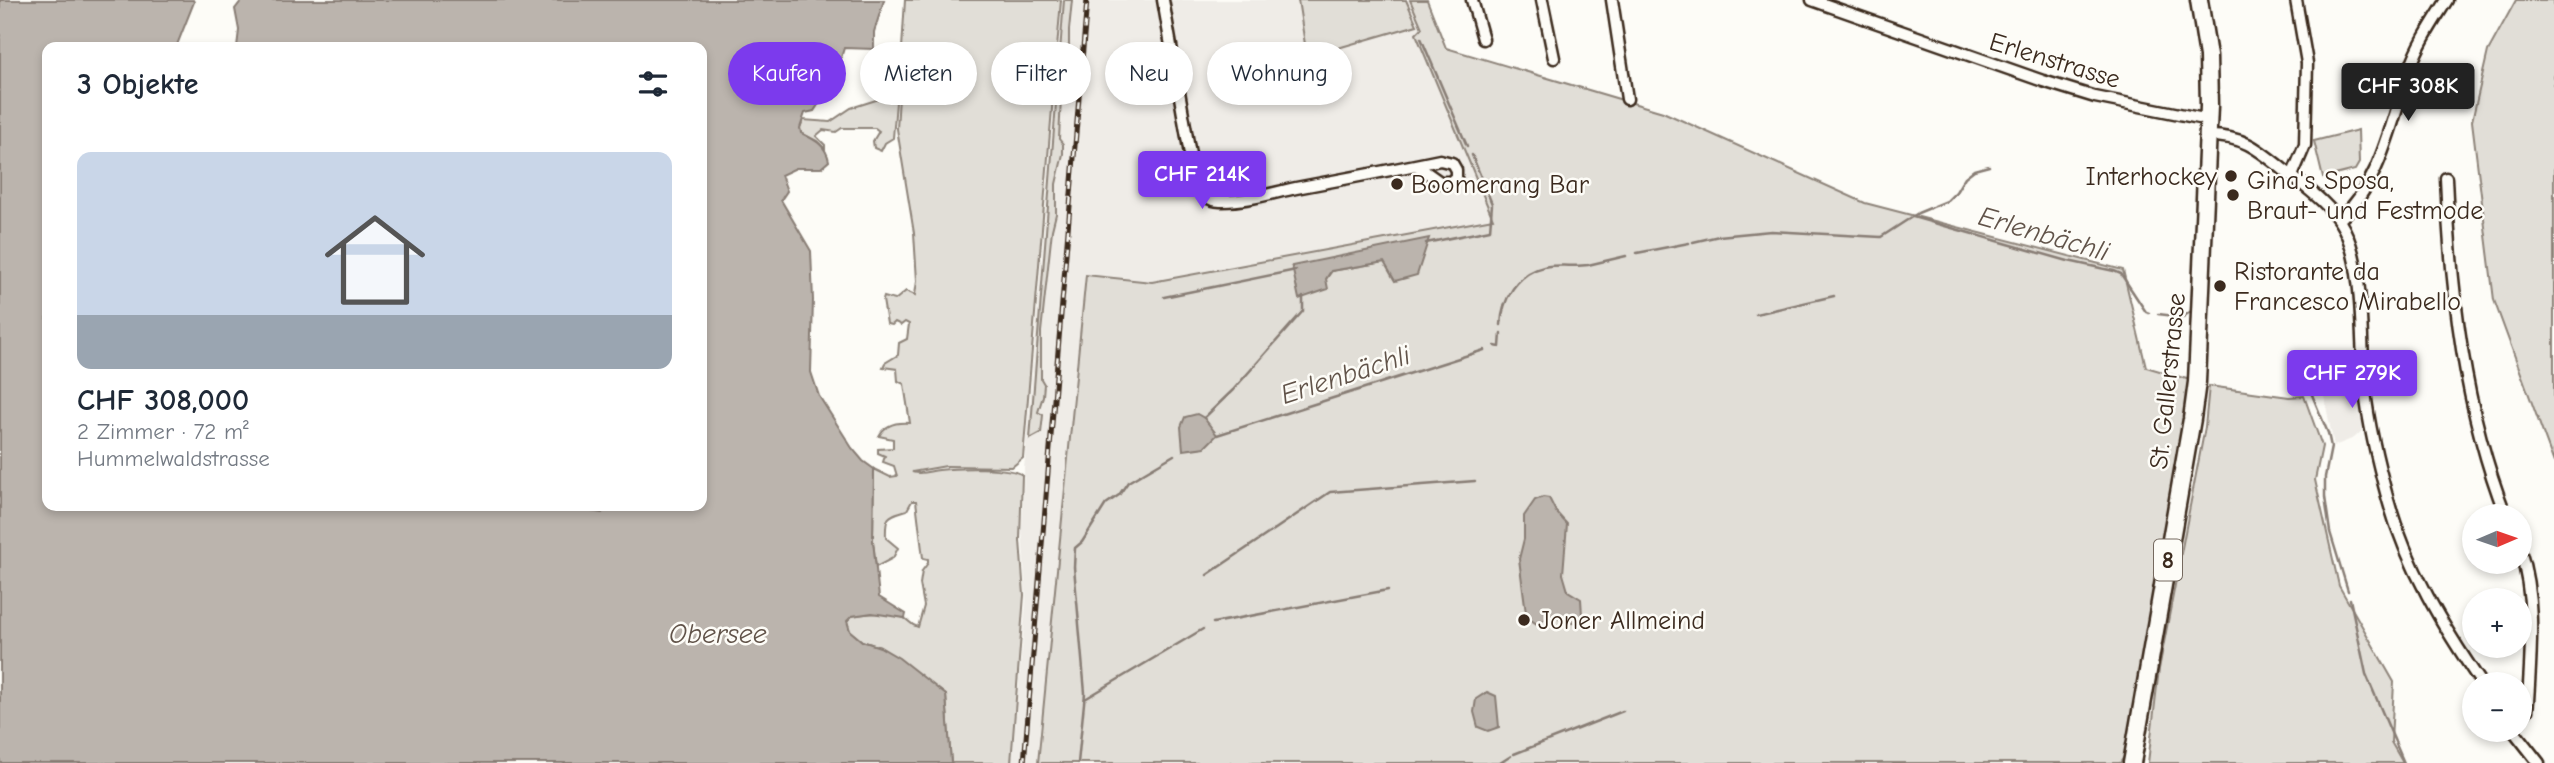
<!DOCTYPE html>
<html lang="de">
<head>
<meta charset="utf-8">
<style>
  body { margin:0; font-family:"Comic Neue",sans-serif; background:#f2f2f3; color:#1f2937; height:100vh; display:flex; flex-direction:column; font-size:26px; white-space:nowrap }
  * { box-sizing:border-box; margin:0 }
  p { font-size:23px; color:#747a83 }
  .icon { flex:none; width:38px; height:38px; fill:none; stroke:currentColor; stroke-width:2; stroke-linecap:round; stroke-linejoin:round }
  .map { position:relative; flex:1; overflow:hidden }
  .drawer { position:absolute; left:42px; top:42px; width:665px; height:469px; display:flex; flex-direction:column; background:#fff; border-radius:14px; box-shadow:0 4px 10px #0003 }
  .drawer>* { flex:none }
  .top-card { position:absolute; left:728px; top:42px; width:665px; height:63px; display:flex; gap:14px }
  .needle { width:46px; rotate:88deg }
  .controls { position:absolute; left:2462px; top:504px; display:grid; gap:14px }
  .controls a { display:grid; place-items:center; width:70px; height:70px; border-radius:50%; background:#fff; box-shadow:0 4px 10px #0003; font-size:35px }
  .price { position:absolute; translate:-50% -60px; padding:0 16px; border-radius:7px; background:#7c3aed; color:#fff; font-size:23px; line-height:46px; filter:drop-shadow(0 2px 4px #0008) }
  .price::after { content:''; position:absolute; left:50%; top:42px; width:21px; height:16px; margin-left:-10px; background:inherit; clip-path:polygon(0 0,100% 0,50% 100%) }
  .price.active { background:#222; color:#fff }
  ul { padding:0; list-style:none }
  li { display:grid; align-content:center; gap:14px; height:371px; padding:0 35px }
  li span { display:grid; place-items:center; height:217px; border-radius:14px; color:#555 }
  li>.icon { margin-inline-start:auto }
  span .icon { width:126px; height:126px; fill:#fffc; stroke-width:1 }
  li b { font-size:30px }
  h2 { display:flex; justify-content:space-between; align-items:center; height:84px; padding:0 35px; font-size:30px }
  .chip { padding:0 24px; border-radius:32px; background:#fff; box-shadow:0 4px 10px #0003; font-size:24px; line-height:63px }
  .chip.active { background:#7c3aed; color:#fff }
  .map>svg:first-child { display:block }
  .built { fill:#efece7 }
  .green { fill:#e1ded7; stroke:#8e847a; stroke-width:2; fill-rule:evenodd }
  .water { fill:#bbb4ad; stroke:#887d74; stroke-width:2 }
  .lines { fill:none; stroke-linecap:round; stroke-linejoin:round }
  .stream { stroke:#887d74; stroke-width:2.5 }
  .minor-casing { stroke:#3b2a1e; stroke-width:15 }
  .primary-casing { stroke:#3b2a1e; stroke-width:21 }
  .minor { stroke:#fdfcf7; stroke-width:10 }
  .primary { stroke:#fdfcf7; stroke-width:16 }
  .rail-casing { stroke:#3b2a1e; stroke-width:5 }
  .rail { stroke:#fdfcf7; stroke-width:2.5; stroke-dasharray:8; stroke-linecap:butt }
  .poi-dot { fill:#3b2a1e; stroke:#fdfcf7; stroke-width:2.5 }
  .labels { text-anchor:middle; stroke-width:5; stroke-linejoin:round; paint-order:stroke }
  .shield { fill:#fdfcf7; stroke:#75695f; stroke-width:2 }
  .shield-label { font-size:24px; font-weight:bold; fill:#3b2a1e }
  .street-label { font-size:26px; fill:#3b2a1e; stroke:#fdfcf7 }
  .poi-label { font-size:26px; fill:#3b2a1e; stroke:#fdfcf7; text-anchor:start }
  .water-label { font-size:28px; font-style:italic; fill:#615349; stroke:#fdfcf7 }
</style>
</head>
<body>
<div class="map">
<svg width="2554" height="763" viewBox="0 0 2554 763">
  <rect width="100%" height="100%" fill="#fdfcf7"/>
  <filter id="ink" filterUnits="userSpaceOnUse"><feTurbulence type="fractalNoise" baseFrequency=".0143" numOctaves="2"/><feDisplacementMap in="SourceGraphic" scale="14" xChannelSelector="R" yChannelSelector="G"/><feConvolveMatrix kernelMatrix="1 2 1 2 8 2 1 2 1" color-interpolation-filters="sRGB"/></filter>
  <g filter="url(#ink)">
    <path class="built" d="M 1063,0 L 1410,0 L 1422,29 L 1416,34 L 1493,219 L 1152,282 L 1086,275 L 1038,763 L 1012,763 L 1026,601 L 1022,529 L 1024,469 Z
      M 2349,371 L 2349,382 L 2356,382 L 2363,430 L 2354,438 L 2334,446 L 2321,381 Z"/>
    <path class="green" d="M 905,0 L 1061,0 L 1023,458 L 1012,467 L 946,466 L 912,472 C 922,475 929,471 939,470 C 956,468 1010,466 1022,475 L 1020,540 L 1024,595 L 1011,763 L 951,763 L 946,695 L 880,647 L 862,641 L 850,631 L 847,621 L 851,616 C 867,613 889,611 904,618 C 910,621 910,625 918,627 L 924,606 L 920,584 L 922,571 L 928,563 L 928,559 L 923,558 L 916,501 L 912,501 L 907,510 C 888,516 885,515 886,538 L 898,548 L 893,558 L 876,567 L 873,541 L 874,469 L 890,477 L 897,476 L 894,466 L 883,462 L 885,456 L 878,453 L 878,449 L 893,448 L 893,439 L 879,436 C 885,424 899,422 910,423 L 904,384 L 898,381 L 897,369 L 883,367 L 885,363 L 898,355 L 899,343 L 907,339 L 909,324 L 905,322 L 901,325 L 895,322 L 892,325 L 887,324 L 883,300 L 884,297 L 895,300 L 906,291 L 915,295 L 917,281 L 914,233 L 897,129 Z
      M 1064,0 L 1072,0 L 1069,30 L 1069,74 L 1061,98 L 1059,139 L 1063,144 L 1063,154 L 1056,184 L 1056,214 L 1052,230 L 1041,332 L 1041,379 L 1044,384 L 1043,396 L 1038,412 L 1043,415 L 1041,433 L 1030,439 Z
      M 1298,0 L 1406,0 L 1417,25 L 1307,57 Z
      M 1410,0 L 1427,0 L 1446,48 L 1663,112 L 1865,203 L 2123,270 L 2146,367 L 2197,382 L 2127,752 L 2120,763 L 1038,763 L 1086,275 L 1152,282 L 1493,219 L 1416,34 L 1422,28 ZM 1428,239 L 1384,262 L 1332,271 L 1326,279 L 1293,267 Z
      M 2516,0 L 2554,0 L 2554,463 L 2494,300 L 2472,121 L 2488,51 Z
      M 893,99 L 896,102 L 893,138 L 885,143 L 881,151 L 874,148 L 873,141 L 879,131 L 875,128 L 842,128 L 836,132 L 823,130 L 816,136 L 825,145 L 825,149 L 817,141 L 801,133 L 800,128 L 803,120 L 830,122 L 851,108 L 876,100 Z
      M 2358,130 L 2359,163 L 2355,170 L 2323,178 L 2314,141 Z
      M 2209,386 L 2289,397 L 2304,396 L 2322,446 L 2315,480 L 2339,586 L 2394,682 L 2391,742 L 2403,763 L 2148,763 L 2159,669 L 2205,427 Z"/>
    <path class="water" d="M 0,0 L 193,0 L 194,2 L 177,45 L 178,47 L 47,47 L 47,506 L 583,506 L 585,510 L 602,513 L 607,506 L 702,506 L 702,47 L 237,47 L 239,30 L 235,9 L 242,0 L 884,0 L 874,32 L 874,49 L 844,48 L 840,61 L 830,61 L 816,90 L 818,105 L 814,111 L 805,113 L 800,128 L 801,133 C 815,140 826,145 829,161 L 821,168 L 796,168 L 781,175 L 787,191 L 781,200 L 811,251 L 813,300 L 811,372 L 819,396 L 852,448 L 863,461 L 874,469 L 873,541 L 879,597 L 906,614 L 905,618 L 872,613 L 852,616 L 847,621 L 850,631 L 862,641 L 880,647 L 899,658 L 946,695 L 951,763 L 0,763 Z
      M 1429,238 L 1417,275 L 1395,281 L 1384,262 L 1331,271 L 1326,279 L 1328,289 L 1299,299 L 1292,266 Z
      M 1197,414 L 1204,418 L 1217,435 L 1205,447 L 1183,450 L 1181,427 L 1185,417 Z
      M 1543,497 L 1549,498 L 1556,512 L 1567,524 L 1563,574 L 1568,591 L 1581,599 L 1582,615 L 1576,624 L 1551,616 L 1537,624 L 1528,618 L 1526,613 L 1519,559 L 1524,539 L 1524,516 L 1535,500 Z
      M 1487,692 L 1496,696 L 1499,727 L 1488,731 L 1478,727 L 1474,712 L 1476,699 Z"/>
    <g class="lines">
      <path class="stream" d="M 1421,38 L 1467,146
        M 1913,217 L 2068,261 L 2114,271 L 2121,274 L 2146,312 L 2149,313
        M 1693,242 L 1719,236 L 1771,231 L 1881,237 L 1918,213 L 1947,201 L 1956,192 L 1965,177 L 1974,170 L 1989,166
        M 1426,243 L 1490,230 L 1492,204 L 1472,155
        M 1637,253 L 1689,243
        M 1164,297 L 1296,270
        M 1756,314 L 1834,296
        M 2158,314 L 2183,317 L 2194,309
        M 1501,325 C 1502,300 1517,273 1544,267 C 1558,264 1574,267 1588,265 C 1601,262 1613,259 1626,256
        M 1495,346 L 1500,347 L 1501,333
        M 2305,378 L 2328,433 L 2331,447 L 2325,477 L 2325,497 L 2330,532 L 2348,591
        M 1204,418 L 1233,390 L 1303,311 L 1303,297
        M 1217,435 L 1484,350
        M 1207,575 L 1330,492 L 1475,481
        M 2350,599 L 2366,674 L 2404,763
        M 1213,623 L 1388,590
        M 1085,699 L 1203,629
        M 1514,754 L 1623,711
        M 1078,763 L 1085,693 L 1074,567 L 1075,548 L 1082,542 L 1106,504 L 1119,495 L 1128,482 L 1174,455
        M 1500,763 L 1511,756"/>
      <g class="minor-casing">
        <path id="minor" d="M 1163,0 L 1195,183 C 1199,193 1209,201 1220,201 C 1244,202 1272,193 1296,188 C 1344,179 1392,170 1440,160 L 1452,163 L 1456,170 L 1456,177 L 1450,182 L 1440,182 L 1416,165
          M 1472,0 L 1483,39
          M 1542,0 L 1554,58
          M 1612,0 L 1627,99
          M 1812,0 L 2043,81 L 2095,97 L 2199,118 L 2209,117
          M 2209,136 C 2244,136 2258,149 2284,170 C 2304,186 2332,205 2344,229 C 2365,269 2360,344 2365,391 C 2369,428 2378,464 2388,500 C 2407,567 2443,627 2482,684
          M 2292,176 L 2305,145 L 2307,63 L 2296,0
          M 2446,178 C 2451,293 2464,409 2506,516
          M 2339,220 C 2383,181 2391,119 2411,66 C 2419,43 2434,21 2447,0
          M 2520,550 C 2536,600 2531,650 2528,701 L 2527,711 L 2520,717
          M 2513,730 L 2539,763"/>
      </g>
      <g class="primary-casing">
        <path id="primary" d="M 2132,763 L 2192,419 L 2197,382 L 2209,106 L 2208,56 L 2199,0"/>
      </g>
      <use href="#minor" class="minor"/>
      <use href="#primary" class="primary"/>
      <g class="rail-casing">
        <path id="rail" d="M 1024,763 L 1087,0"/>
      </g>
      <use href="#rail" class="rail"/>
    </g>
  </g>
  <g class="poi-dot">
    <circle cx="2231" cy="176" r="7"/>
    <circle cx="1397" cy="184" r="7"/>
    <circle cx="2233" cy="195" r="7"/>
    <circle cx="2220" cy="286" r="7"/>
    <circle cx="1524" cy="620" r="7"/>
  </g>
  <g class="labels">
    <rect class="shield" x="2154" y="539.5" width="28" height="41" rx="5"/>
    <g class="shield-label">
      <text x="2168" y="568">8</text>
    </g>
    <g class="street-label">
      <text transform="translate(2055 60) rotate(17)" y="9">Erlenstrasse</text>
      <text transform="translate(2167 381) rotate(-84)" y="9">St. Gallerstrasse</text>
    </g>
    <g class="poi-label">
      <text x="2217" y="185" text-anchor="end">Interhockey</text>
      <text x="2247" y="189">Gina's Sposa,<tspan x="2247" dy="30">Braut- und Festmode</tspan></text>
      <text x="1411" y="193">Boomerang Bar</text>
      <text x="2234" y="280">Ristorante da<tspan x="2234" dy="30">Francesco Mirabello</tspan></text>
      <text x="1538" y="629">Joner Allmeind</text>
    </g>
    <g class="water-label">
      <text transform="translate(2044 233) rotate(16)" y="10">Erlenbächli</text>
      <text transform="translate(1345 374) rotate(-18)" y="10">Erlenbächli</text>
      <text x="718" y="643">Obersee</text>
    </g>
  </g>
</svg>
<div class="controls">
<a><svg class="needle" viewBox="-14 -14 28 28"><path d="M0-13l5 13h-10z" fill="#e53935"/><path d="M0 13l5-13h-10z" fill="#747a83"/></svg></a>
<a>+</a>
<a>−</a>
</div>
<b class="price active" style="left:2408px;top:123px">CHF 308K</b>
<b class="price" style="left:1202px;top:211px">CHF 214K</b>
<b class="price" style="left:2352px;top:410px">CHF 279K</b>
<div class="top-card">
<a class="chip active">Kaufen</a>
<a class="chip">Mieten</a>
<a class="chip">Filter</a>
<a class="chip">Neu</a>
<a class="chip">Wohnung</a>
</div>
<section class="drawer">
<h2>3 Objekte<svg class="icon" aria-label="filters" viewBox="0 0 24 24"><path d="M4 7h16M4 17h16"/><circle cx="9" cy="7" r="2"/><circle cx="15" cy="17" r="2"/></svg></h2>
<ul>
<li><span style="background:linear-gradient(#c9d6e8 75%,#9aa5b1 0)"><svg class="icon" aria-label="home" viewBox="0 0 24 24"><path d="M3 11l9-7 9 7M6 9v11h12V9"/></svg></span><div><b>CHF 308,000</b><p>2 Zimmer · 72 m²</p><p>Hummelwaldstrasse</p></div></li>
</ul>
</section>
</div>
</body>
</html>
